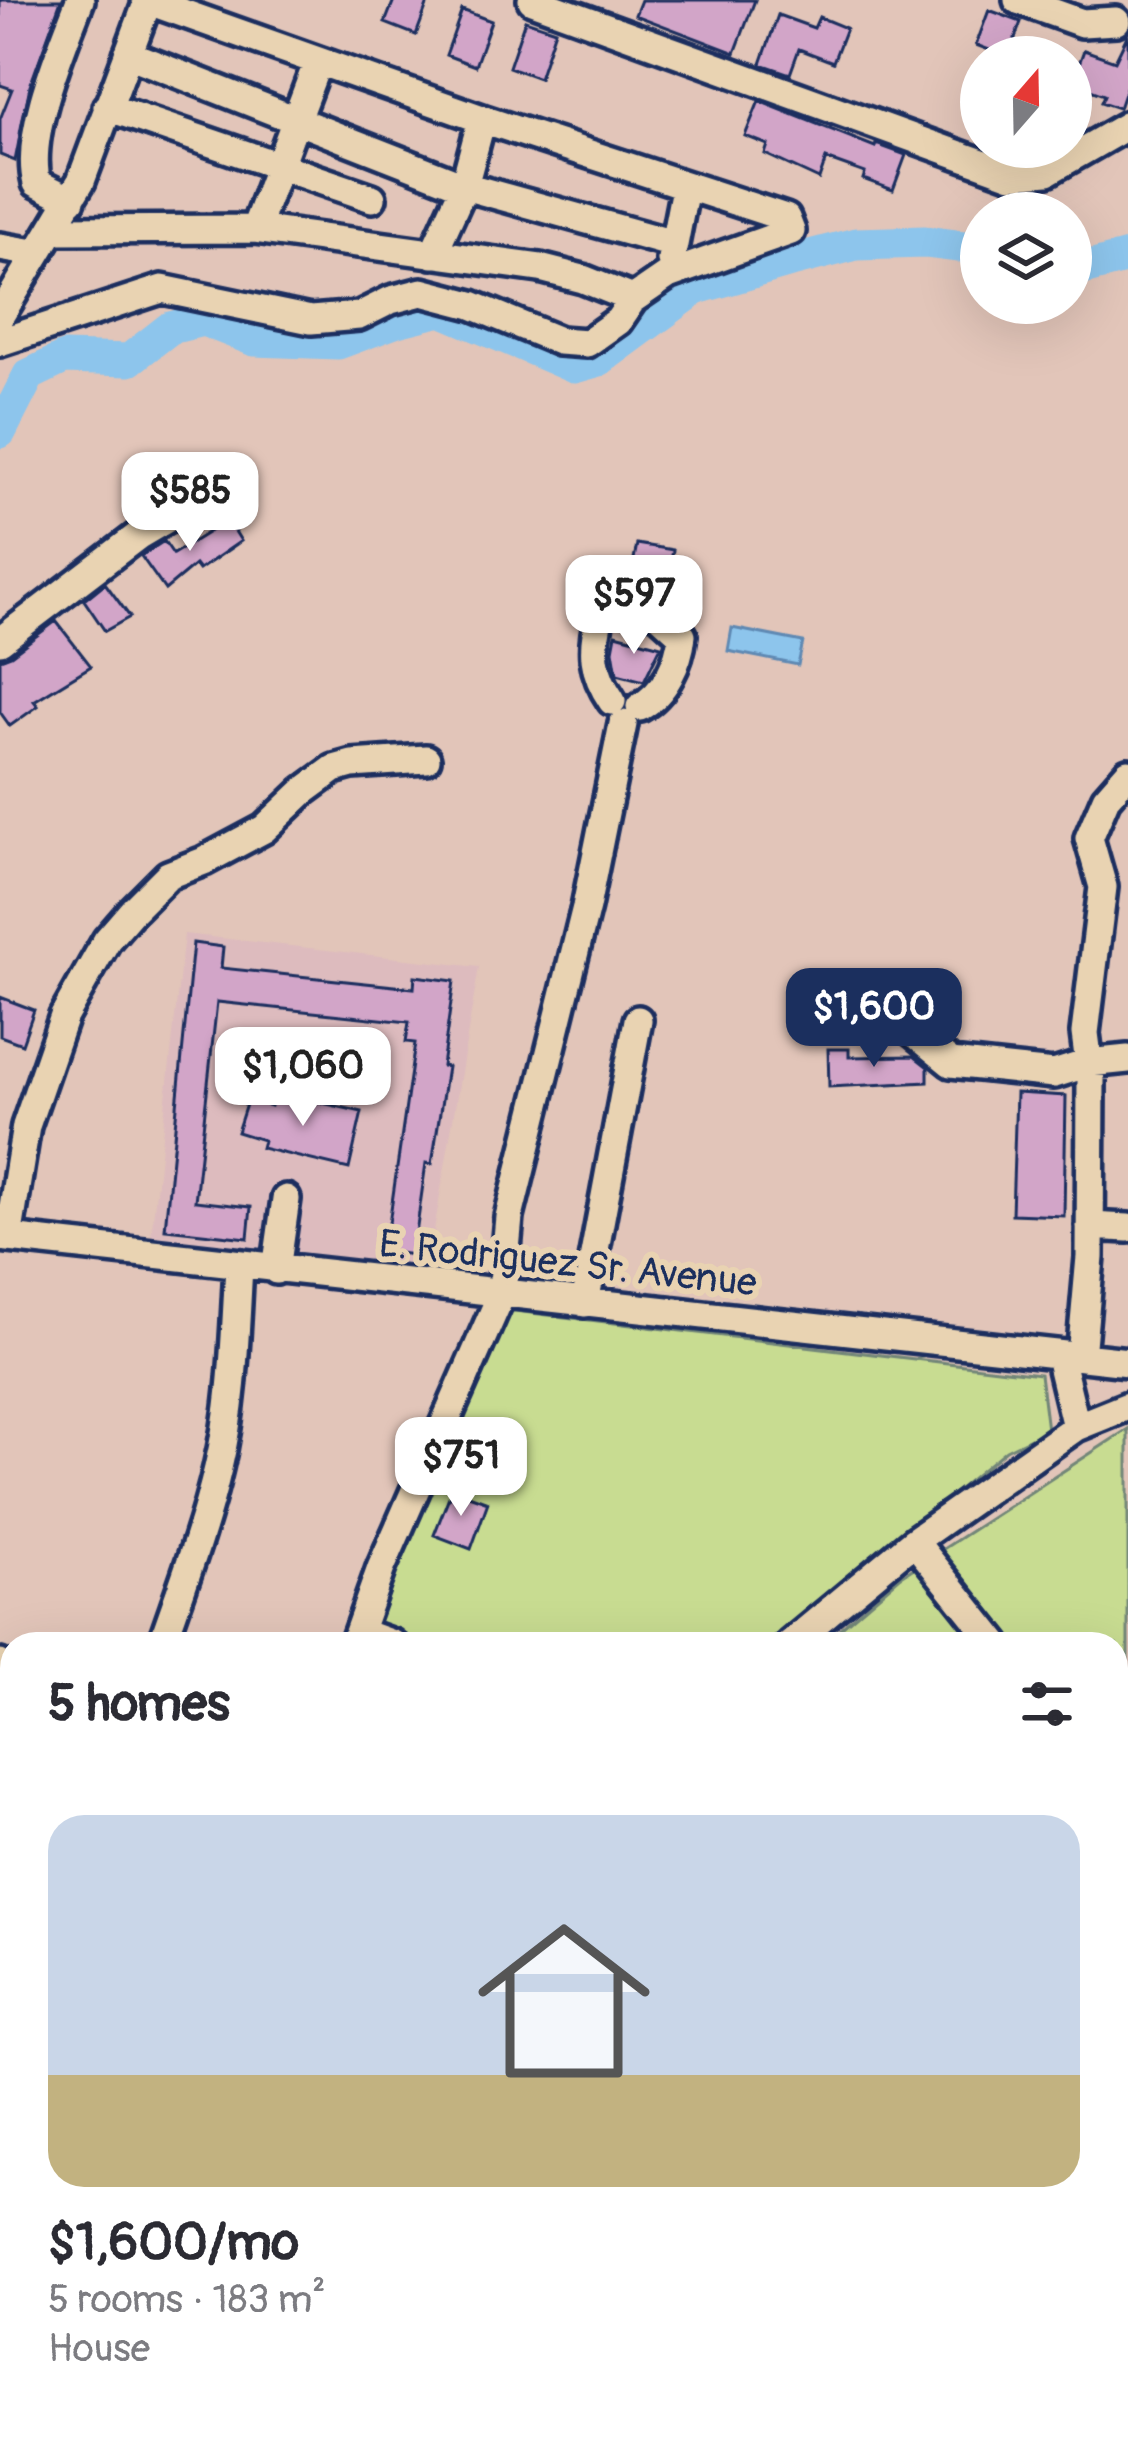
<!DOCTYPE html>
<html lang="en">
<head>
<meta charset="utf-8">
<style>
  body { margin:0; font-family:Pangolin,sans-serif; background:#f2f2f3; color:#2b2b33; height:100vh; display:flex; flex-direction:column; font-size:45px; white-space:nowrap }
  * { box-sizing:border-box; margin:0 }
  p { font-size:39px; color:#7c7c81 }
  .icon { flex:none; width:66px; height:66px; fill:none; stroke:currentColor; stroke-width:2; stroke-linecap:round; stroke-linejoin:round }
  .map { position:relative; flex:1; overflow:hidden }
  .drawer { position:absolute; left:0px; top:1632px; width:1128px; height:807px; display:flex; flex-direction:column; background:#fff; border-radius:36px 36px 0 0; box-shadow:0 12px 48px #0002 }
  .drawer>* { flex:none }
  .needle { width:78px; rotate:20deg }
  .tools { position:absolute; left:960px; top:36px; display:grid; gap:24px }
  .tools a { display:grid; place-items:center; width:132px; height:132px; border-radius:50%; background:#fff; box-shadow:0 12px 48px #0002; font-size:60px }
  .price { position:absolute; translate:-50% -102px; padding:0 27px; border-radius:24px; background:#fff; color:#222; font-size:39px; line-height:78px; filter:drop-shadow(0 3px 6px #0008) }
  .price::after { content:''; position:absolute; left:50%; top:72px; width:36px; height:27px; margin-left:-18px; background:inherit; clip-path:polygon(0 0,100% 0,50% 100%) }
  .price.current { background:#1b2f5e; color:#fff }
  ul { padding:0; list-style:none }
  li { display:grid; align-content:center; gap:24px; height:636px; padding:0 48px }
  li span { display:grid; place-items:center; height:372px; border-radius:36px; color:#555 }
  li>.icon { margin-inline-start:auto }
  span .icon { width:216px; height:216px; fill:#fffc; stroke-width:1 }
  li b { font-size:51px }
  h2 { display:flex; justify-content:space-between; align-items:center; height:144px; padding:0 48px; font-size:51px }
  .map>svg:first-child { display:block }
  .built { fill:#ddbbbe }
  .green { fill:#c8dc91; stroke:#728678; stroke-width:3 }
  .water { fill:#8dc5ec; stroke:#5f89b3; stroke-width:3 }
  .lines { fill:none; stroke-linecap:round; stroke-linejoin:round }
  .river { stroke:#8dc5ec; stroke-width:33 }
  .building { fill:#d2a5c8; stroke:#1b2f5e; stroke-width:3 }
  .minor-casing { stroke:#1b2f5e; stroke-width:36 }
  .minor { stroke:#e9d3b2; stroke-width:27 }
  .labels { text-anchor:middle; stroke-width:12; stroke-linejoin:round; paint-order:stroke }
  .street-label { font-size:39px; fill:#1b2f5e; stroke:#e9d3b2 }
</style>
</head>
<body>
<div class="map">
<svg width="1128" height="2438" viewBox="0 0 1128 2438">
  <rect width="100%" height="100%" fill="#e2c5b9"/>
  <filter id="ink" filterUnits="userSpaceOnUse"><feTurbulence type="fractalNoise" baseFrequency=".00833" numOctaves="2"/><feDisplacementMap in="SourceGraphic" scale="24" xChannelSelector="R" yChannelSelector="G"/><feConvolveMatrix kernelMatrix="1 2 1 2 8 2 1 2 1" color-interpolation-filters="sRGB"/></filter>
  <g filter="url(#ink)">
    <path class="built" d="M 184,934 L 479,967 L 428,1266 L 151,1237 Z"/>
    <path class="green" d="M 506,1310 L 1040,1374 L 1047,1430 L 1006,1450 L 772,1644 L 427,1644 L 373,1624 Z
      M 1128,1429 L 1128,2132 L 1116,2134 L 1116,1644 L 822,1644 L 900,1577 Z
      M 0,2034 L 12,2035 L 12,2427 L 754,2427 L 715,2438 L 0,2438 Z"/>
    <path class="water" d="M 732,628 L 803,642 L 798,665 L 728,651 Z"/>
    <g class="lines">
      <path class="river" d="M 1071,272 L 1128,257
        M 0,432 L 29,375 L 64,358 L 129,360 L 170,328 L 203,320 L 254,340 L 338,343 L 397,321 L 441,310 L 574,367 L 599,360 L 697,288 L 791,261 L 856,244 L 925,242 L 981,249"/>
    </g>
    <path class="building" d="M 0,0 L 61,0 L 30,86 L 15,161 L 0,155 L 0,119 L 12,89 L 0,85 Z
      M 394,0 L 429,0 L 416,35 L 385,23 Z
      M 641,0 L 755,0 L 735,53 L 635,15 Z
      M 462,10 L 491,21 L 475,66 L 446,55 Z
      M 989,10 L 1021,22 L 1008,57 L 976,45 Z
      M 778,15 L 814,28 L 819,17 L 846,28 L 833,62 L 799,49 L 790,74 L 761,64 Z
      M 525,20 L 555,30 L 539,78 L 509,67 Z
      M 1128,34 L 1128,82 L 1119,108 L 1101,102 L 1104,95 L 1072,83 L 1084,50 L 1115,61 Z
      M 759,101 L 875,147 L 876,144 L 906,155 L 893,190 L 863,179 L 865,173 L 826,159 L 819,179 L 765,154 L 768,145 L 745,136 Z
      M 228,520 L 241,541 L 199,570 L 195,565 L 165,590 L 141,556 L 164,541 L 173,554 Z
      M 637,544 L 673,550 L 664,596 L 629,584 Z
      M 105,583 L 130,617 L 105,631 L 84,600 Z
      M 56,621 L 91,666 L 34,701 L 38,706 L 10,726 L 0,712 L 0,659 L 11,655 Z
      M 616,634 L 661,646 L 644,681 L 617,674 L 613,650 Z
      M 193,943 L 223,947 L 221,968 L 414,988 L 415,976 L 454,981 L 442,1066 L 447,1067 L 432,1164 L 426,1163 L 413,1255 L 385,1251 L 415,1043 L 406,1042 L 409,1022 L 217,1002 L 195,1201 L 251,1207 L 248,1238 L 165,1229 Z
      M 0,997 L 34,1010 L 22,1044 L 0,1036 Z
      M 828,1049 L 849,1049 L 849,1057 L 914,1056 L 928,1067 L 928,1082 L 829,1087 Z
      M 274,1092 L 362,1112 L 349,1169 L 261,1148 L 263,1140 L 237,1132 L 248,1098 L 271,1106 Z
      M 1016,1093 L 1066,1096 L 1064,1216 L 1012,1214 Z
      M 452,1489 L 488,1502 L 471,1549 L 434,1535 Z"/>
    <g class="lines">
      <g class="minor-casing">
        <path id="minor" d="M 532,0 L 1012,174 L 1048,171 L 1128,125
          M 1018,0 L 1082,23 L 1116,21
          M 128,54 L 464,186 L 674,244
          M 107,107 L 372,198
          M 71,200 L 37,183 C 24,135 62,47 80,0
          M 255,229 L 318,61
          M 53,230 L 255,229 L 540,268 L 583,279 L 633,299
          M 0,247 L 34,253
          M 433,254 L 464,186 L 482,119
          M 671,260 L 685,188
          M 0,316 L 81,181 L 148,1
          M 0,342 L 162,289 L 311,320 L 359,316 L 391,300 L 422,292 L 472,305 L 559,341 L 587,343 L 618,321 L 633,299 L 668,275 L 791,231 L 786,218 L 482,119 L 146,0
          M 0,641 L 139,535 L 222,486
          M 612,701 C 592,672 591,649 600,615 L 624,601 L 659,614 L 682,635 C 679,663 665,693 640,707
          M 868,995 L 951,1063 L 1054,1074 L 1089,1063 L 1128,1059
          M 1090,1226 L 1128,1228
          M 0,1237 L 1128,1362
          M 8,1238 L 26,1126 L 64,1016 L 107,940 L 133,910 L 168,875 L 204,861 L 264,829 L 304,791 L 334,769 L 352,764 L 426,759
          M 276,1270 L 286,1199
          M 585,1303 L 638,1020
          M 1059,1356 L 1076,1427
          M 1081,1357 L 1090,1257 L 1091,1080 L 1085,1033 L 1103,887 L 1089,838 L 1106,798 L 1128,773
          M 914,1541 L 996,1644
          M 359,1632 L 392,1644
          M 162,1644 C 182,1586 204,1528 218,1468 C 234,1402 235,1333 239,1266
          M 354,1644 L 381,1568 L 502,1293 L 509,1217 L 586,907 L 623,724
          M 790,1644 L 914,1541 L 1076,1427 L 1128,1406
          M 0,1664 L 12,1721
          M 0,1757 L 12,1760
          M 0,1973 L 12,1964
          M 0,1995 L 12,1997
          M 1116,2164 L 1128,2160
          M 112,2438 L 151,2438
          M 773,2438 L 786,2427"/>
      </g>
      <use href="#minor" class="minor"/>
    </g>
  </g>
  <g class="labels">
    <g class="street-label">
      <text transform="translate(568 1262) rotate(6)" y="14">E. Rodriguez Sr. Avenue</text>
    </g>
  </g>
</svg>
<div class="tools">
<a><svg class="needle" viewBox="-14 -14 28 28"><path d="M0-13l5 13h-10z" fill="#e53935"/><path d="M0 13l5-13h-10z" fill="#7c7c81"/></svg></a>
<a><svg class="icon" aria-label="layers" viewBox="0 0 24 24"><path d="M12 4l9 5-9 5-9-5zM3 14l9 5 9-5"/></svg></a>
</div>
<b class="price" style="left:190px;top:554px">$585</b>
<b class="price" style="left:634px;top:657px">$597</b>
<b class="price current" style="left:874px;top:1070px">$1,600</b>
<b class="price" style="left:303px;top:1129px">$1,060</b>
<b class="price" style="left:461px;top:1519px">$751</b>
<section class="drawer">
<h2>5 homes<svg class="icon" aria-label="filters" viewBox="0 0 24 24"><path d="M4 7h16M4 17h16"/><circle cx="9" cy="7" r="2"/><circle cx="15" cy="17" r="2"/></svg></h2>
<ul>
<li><span style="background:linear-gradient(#c9d6e8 70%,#c2b280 0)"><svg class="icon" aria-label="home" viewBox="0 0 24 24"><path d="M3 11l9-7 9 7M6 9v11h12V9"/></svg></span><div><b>$1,600/mo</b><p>5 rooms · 183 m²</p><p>House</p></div></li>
</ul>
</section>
</div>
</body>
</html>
